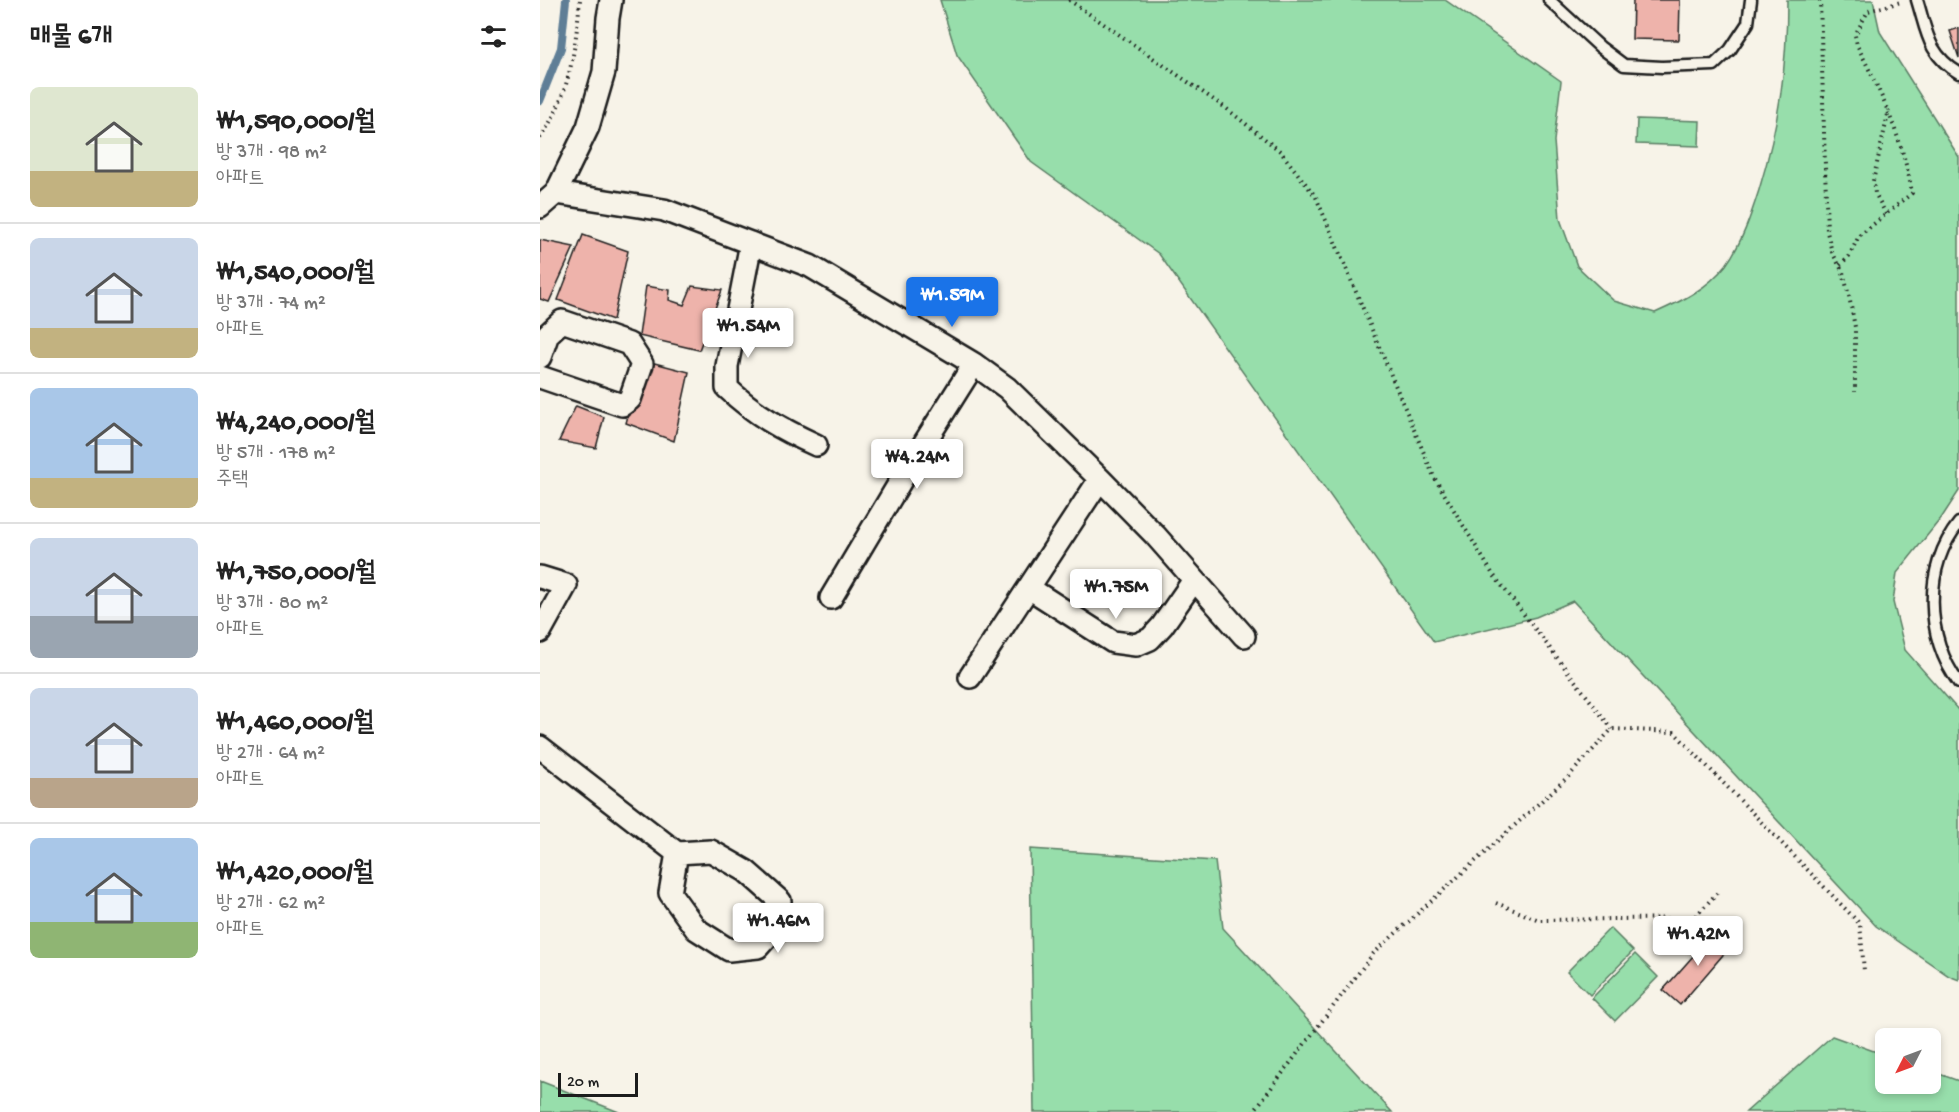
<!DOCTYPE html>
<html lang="ko">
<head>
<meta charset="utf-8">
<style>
  body { margin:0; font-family:"Gochi Hand","Poor Story",sans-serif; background:#f2f2f2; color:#222; height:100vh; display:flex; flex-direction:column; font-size:22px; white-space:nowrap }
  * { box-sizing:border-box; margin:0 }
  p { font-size:20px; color:#767676 }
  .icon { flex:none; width:33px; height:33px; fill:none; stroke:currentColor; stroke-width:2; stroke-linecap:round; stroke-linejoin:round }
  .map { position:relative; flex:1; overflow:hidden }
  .panel { display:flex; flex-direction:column; background:#fff; width:540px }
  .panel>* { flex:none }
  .needle { width:39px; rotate:228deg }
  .fabs { position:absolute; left:1335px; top:1028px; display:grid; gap:12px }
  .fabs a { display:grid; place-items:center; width:66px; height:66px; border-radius:9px; background:#fff; box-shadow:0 3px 9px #0003; font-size:30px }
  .scale { position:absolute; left:18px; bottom:15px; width:80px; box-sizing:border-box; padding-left:6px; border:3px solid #1c1c1c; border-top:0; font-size:16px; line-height:21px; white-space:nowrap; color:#1c1c1c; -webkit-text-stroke:4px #f7f3e8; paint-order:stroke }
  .price { position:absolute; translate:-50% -51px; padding:0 14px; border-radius:6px; background:#fff; color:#222; font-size:20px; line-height:39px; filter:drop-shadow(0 2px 3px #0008) }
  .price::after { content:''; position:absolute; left:50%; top:36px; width:18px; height:14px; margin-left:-9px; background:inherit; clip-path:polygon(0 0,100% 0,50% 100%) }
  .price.on { background:#1a73e8; color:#fff }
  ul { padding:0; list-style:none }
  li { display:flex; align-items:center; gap:18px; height:150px; padding:0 30px }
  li+li { border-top:2px solid #e0e0e0 }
  li span { display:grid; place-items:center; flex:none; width:168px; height:120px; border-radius:9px; color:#555 }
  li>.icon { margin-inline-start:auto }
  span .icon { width:72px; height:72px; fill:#fffc; stroke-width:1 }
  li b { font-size:26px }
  h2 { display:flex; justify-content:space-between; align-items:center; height:72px; padding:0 30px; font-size:26px }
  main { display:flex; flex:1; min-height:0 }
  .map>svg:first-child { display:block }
  .green { fill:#97deab; stroke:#5a7d64; stroke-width:1.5 }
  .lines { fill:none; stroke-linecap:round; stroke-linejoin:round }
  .stream { stroke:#5e7e96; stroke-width:8 }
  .building { fill:#eeb3ab; stroke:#1c1c1c; stroke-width:1.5 }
  .service-casing { stroke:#1c1c1c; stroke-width:15 }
  .minor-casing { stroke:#1c1c1c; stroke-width:26 }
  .path { stroke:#1c1c1c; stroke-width:4; stroke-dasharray:1.5 4.5; stroke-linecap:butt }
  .service { stroke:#f7f3e8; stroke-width:10 }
  .minor { stroke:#f7f3e8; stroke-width:21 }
</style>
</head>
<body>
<main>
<section class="panel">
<h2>매물 6개<svg class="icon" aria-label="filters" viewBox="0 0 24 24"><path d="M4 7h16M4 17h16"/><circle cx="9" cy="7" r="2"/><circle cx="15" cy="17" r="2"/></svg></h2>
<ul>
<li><span style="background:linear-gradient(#dfe7d0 70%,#c2b280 0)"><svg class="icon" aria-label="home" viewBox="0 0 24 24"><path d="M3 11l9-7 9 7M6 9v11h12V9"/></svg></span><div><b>₩1,590,000/월</b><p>방 3개 · 98 m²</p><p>아파트</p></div></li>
<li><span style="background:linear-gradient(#c9d6e8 75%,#c2b280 0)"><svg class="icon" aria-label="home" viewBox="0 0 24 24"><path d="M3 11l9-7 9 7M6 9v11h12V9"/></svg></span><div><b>₩1,540,000/월</b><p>방 3개 · 74 m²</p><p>아파트</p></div></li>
<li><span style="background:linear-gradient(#a9c7e8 75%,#c2b280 0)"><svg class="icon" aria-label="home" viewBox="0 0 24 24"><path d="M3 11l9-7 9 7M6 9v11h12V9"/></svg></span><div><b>₩4,240,000/월</b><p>방 5개 · 178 m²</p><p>주택</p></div></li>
<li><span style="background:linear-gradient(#c9d6e8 65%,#9aa5b1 0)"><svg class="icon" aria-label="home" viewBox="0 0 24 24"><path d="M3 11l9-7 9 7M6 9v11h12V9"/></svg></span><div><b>₩1,750,000/월</b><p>방 3개 · 80 m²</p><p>아파트</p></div></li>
<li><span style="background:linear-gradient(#c9d6e8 75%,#b9a48a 0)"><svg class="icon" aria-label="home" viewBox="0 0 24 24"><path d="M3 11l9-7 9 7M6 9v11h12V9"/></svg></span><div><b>₩1,460,000/월</b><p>방 2개 · 64 m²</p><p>아파트</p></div></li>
<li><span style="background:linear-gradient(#a9c7e8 70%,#8fb573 0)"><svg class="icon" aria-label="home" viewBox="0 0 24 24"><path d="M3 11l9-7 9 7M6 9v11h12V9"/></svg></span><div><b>₩1,420,000/월</b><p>방 2개 · 62 m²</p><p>아파트</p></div></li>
</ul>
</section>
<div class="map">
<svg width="1419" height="1112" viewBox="0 0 1419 1112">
  <rect width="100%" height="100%" fill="#f7f3e8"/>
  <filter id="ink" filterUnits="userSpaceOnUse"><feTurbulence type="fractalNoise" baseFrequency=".0167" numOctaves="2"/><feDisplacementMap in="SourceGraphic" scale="12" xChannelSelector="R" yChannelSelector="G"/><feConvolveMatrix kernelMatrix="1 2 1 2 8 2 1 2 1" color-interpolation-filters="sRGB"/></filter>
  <g filter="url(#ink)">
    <path class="green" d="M 400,0 L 905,0 L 1021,81 L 1014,141 L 1020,219 L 1037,266 L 1074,301 L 1115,313 C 1142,301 1167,289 1186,265 C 1202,243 1211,215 1219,190 C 1239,124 1247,68 1247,0 L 1333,0 L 1340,32 L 1419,157 L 1419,491 L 1402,517 L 1357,573 L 1353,602 L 1365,650 L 1419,711 L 1419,980 L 1409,976 L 1336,926 L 1033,601 L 996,617 L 894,642 L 619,254 L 491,162 L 417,55 Z
      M 1097,119 L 1160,121 L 1159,146 L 1096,144 Z
      M 490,849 L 675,861 L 683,928 L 852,1112 L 494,1112 Z
      M 1070,928 L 1093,951 L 1050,995 L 1027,972 Z
      M 1095,954 L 1118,977 L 1075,1021 L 1052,998 Z
      M 1292,1036 L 1345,1055 L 1346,1083 L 1390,1083 L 1391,1071 L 1419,1081 L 1419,1112 L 1206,1112 Z
      M 0,1081 L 79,1112 L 0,1112 Z"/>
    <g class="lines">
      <path class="stream" d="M 0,101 L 21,48 L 26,0"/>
    </g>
    <path class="building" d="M 1093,0 L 1140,0 L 1139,40 L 1092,39 Z
      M 1419,28 L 1419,58 L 1410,31 Z
      M 43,235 L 88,251 L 73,320 L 18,300 Z
      M 0,240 L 34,247 L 9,302 L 0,299 Z
      M 106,286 L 130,290 L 129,300 L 144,305 L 152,286 L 182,290 L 159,350 L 99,336 Z
      M 103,360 L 149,372 L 134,441 L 86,423 Z
      M 36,406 L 64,417 L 56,448 L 19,441 Z
      M 1178,928 L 1194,942 L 1140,1005 L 1123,990 Z"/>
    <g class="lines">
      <g class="service-casing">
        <path id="service" d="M 1009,0 L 1060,47 L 1084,65 L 1122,67 L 1174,65 L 1190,50 L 1208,23 L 1211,0
          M 1377,0 C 1387,32 1388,55 1419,73
          M 1419,523 C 1383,567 1385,638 1419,683"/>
      </g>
      <g class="minor-casing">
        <path id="minor" d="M 16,193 L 124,210 L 270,266 L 434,364 L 467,388 L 560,479 L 615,535 L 704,636
          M 0,207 L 16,193 L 48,127 L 64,72 L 68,18 L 71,0
          M 211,243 L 187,366 L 187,388 C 214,414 243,430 276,445
          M 0,357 L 8,334 L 22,321 L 89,344 L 102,364 L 90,399 L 82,405 L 0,377
          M 0,577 L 26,585 L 0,632
          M 489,588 L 573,642 L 596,645 L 610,639 L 622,626 L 654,580
          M 291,598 L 363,477 L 434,364
          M 430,677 L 560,479
          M 0,747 L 137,853 L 171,851 L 206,871 L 240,901 L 237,926 L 218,947 L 189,950 L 156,929 L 130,893 L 137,853"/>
      </g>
      <path class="path" d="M 529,0 L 687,109 L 740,151 L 776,197 L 894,477 L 952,573 L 1072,729
        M 1280,0 L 1287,232 L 1292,252 L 1303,272 L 1309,296 L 1315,327 L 1315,392
        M 0,138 C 30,96 35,50 40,0
        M 1346,214 L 1335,193 L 1333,181 L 1349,110
        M 1300,265 L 1309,256 L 1319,236 L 1372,193 C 1363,139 1341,93 1317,45 L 1315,35 L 1328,11 L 1361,2
        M 956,903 L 999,920 L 1154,918 L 1177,893
        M 713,1112 L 833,954 L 1029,776 L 1072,729 L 1134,732 L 1320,924 L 1324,971"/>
      <use href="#service" class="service"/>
      <use href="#minor" class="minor"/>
    </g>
  </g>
</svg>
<div class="fabs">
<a><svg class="needle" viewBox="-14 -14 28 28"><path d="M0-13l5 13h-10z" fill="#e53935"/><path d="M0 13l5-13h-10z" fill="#767676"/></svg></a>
</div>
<div class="scale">20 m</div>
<b class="price on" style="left:412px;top:328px">₩1.59M</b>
<b class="price" style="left:208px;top:359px">₩1.54M</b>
<b class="price" style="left:377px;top:490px">₩4.24M</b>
<b class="price" style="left:576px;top:620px">₩1.75M</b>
<b class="price" style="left:238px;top:954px">₩1.46M</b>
<b class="price" style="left:1158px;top:967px">₩1.42M</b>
</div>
</main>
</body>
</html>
